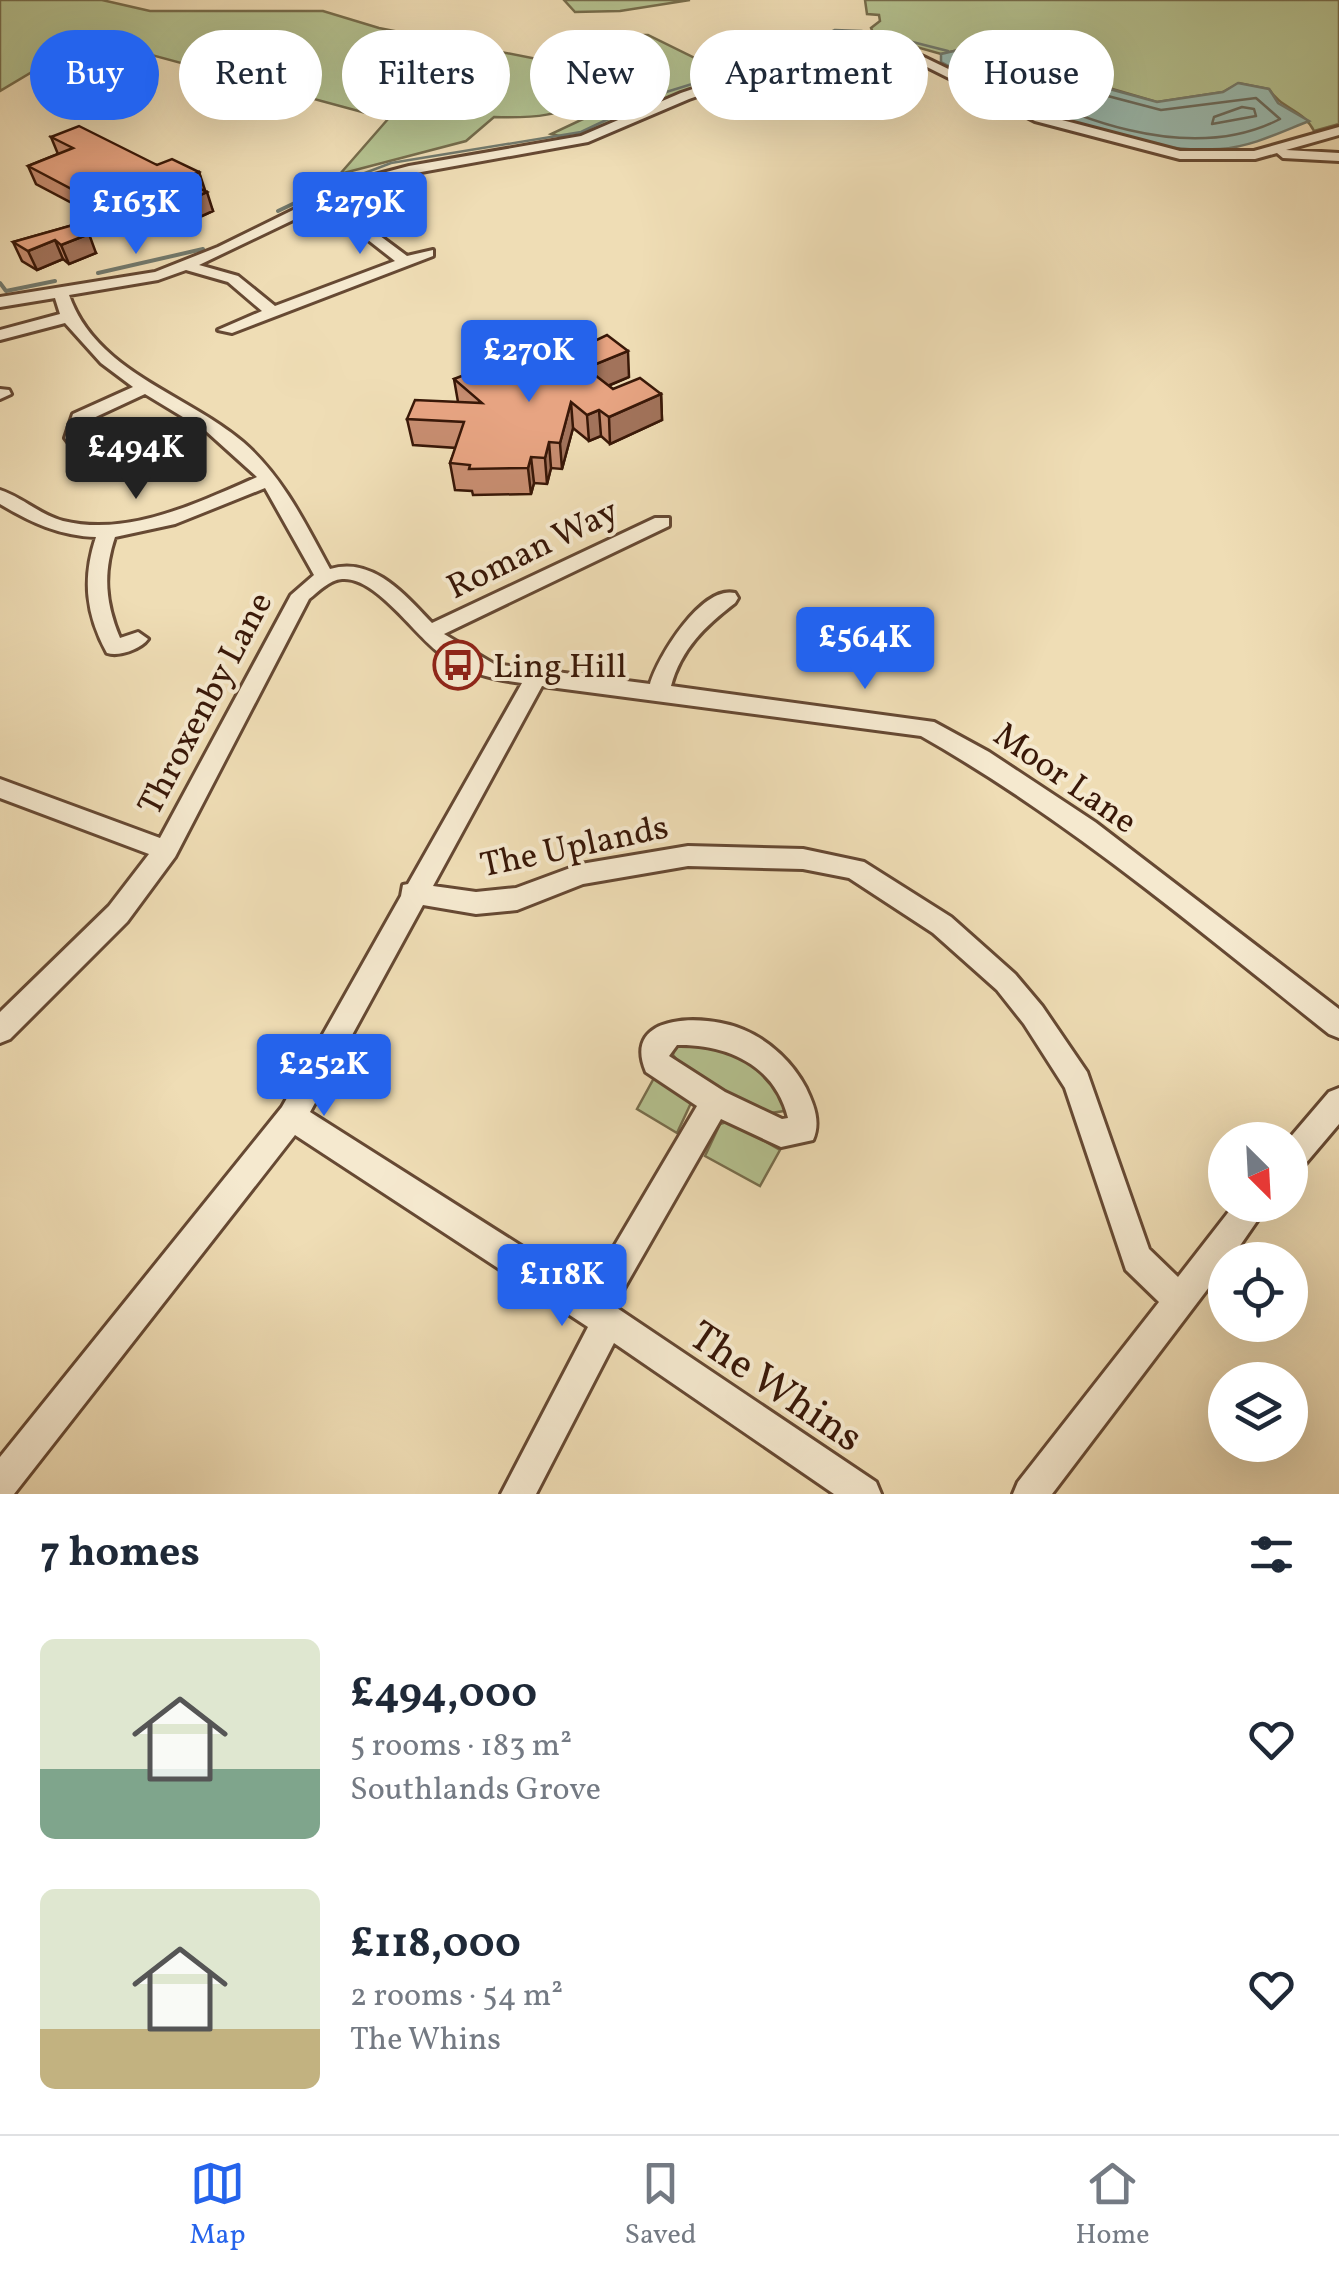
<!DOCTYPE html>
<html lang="en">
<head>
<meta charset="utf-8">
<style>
  body { margin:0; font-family:Vollkorn,serif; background:#f6f6f7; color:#1f2937; height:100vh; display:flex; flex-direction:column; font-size:38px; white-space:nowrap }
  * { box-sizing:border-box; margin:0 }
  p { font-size:32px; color:#747a83 }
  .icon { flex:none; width:55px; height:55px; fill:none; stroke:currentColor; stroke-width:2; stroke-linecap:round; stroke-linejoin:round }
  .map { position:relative; height:1494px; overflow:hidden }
  .panel { display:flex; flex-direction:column; background:#fff; flex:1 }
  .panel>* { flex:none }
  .guide { position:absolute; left:30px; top:30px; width:1280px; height:90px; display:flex; gap:20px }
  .needle { width:65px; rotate:156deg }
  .fabs { position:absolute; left:1208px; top:1122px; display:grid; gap:20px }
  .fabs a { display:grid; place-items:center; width:100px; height:100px; border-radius:50%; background:#fff; box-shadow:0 10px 40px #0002; font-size:50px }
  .price { position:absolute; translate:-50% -85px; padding:0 22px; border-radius:10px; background:#2563eb; color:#fff; font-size:32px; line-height:65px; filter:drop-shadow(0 2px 5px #0008) }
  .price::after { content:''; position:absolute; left:50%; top:60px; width:30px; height:22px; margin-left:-15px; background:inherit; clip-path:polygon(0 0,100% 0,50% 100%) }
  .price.on { background:#222; color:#fff }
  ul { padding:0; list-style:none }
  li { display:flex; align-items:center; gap:30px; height:250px; padding:0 40px }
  li span { display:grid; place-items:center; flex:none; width:280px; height:200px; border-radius:15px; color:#555 }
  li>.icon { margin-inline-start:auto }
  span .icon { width:120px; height:120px; fill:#fffc; stroke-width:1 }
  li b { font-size:42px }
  h2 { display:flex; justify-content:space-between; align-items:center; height:120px; padding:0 40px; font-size:42px }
  .chip { padding:0 35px; border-radius:45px; background:#fff; box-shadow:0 10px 40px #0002; font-size:35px; line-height:90px }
  .chip.on { background:#2563eb; color:#fff }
  .dock { display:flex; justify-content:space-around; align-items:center; height:140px; border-top:2px solid #e0e1e3; background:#fff; font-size:28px; color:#747a83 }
  .dock a { display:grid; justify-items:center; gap:5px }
  .dock .on { color:#2563eb }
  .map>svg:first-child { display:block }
  .green { fill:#b5c290; stroke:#776d4c; stroke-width:2.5 }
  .water { fill:#9abbb0; stroke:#737a6d; stroke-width:2.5 }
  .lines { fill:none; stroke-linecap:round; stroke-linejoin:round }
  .shore { stroke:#6a6a5c; stroke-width:2.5 }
  .stream-far1 { stroke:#737a6d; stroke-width:2.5 }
  .stream { stroke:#737a6d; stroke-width:4 }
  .street-casing { stroke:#664933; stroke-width:6 }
  .street { fill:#f5e9cf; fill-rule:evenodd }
  .wall { fill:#c78d70; stroke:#391808; stroke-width:2.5 }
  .shaded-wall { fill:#a2735b; stroke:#391808; stroke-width:2.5 }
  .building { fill:#e7a482; stroke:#391808; stroke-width:2.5 }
  .labels { text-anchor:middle; stroke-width:8; stroke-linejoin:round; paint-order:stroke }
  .street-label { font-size:35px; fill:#391808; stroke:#f5e9cf }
  .poi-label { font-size:35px; fill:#391808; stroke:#f5e9cf; text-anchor:start }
  .near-street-label { font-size:42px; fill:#391808; stroke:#f5e9cf }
</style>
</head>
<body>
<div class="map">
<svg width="1339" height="1494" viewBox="0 0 1339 1494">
  <rect width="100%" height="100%" fill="#efddb5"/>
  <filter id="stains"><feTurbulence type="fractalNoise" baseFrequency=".002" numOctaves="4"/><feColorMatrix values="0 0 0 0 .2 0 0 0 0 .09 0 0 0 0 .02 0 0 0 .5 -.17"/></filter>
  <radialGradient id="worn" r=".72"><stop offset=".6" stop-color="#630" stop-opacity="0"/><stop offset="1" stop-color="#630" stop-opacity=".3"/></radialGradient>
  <path class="green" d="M 0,0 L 102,0 L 150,11 L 323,11 L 379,28 L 542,60 L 627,35 L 648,35 L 697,59 L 745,71 C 718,82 689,88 662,100 C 627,114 590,147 551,134 L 596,113 L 594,106 L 612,75 L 581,64 L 578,81 L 593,92 C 567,118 529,118 494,117 L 466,141 L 340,174 L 388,119 L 89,38 L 0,91 Z
    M 564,0 L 690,0 L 620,11 L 575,12 Z
    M 865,0 L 1339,0 L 1339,124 L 1314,131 C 1303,109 1281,109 1269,89 L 1239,83 L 1223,92 L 1157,102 L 1068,76 L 1054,67 L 967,48 L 941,54 L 874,35 L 871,28 L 880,21 L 879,15 L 867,14 Z
    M 683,1042 C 738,1049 754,1060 788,1102 L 784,1111 L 764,1114 L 683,1067 L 673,1055 L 674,1046 Z
    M 654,1078 L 691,1103 L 677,1133 L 637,1109 Z
    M 730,1121 L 780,1150 L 760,1186 L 705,1156 L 720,1124 Z"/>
  <path class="water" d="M 967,48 L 1054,67 L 1095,85 L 1157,102 L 1223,92 L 1238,83 L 1269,89 L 1278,103 L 1309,121 C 1281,132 1251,147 1220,149 C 1127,155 1021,105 941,62 L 941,54 Z"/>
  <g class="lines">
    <path class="shore" d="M 986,64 L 1161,110 L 1256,98 L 1280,119 C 1187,167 1069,116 982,72 L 980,67 Z
      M 1242,107 L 1254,109 L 1256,116 L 1212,124 L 1214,117 Z"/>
    <path class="stream-far1" d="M 877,33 L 948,51
      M 357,176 L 391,163 L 581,132 L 663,93 L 776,58 L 835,30 L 862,31"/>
    <path class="stream" d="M 336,185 L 364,174
      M 278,211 L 322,190
      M 98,273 L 203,249
      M 0,283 L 6,291 L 55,281"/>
    <g class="street-casing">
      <path id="street" d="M 849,42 L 903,47 L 1043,115 L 1180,151 L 1254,151 L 1339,127 L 1339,135 L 1286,150 L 1339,153 L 1339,161 L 1283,158 L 1277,153 L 1255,159 L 1180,159 L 1035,121 L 897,52 L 849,48 L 812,56 L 689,99 L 588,142 L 410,174 L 362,187 L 199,265 L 238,276 L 275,306 L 395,261 L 358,232 L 331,218 L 329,215 L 336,211 L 360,221 L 407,256 L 433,250 L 433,256 L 232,333 L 218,330 L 262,311 L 228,282 L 186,270 L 158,280 L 69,295 C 96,372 185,393 243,442 C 283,477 305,523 330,569 C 373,556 405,595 432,623 L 655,518 L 669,518 L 669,526 L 444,634 L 494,664 L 650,684 C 658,656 702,585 735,593 L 738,598 L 735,603 C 705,626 681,649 671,686 L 934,722 L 989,752 L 1095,822 L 1339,1009 L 1339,1038 L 1329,1034 C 1197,929 1069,820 921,736 L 542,686 L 433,886 L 476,892 L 516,888 L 581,864 L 688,846 L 803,849 L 864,862 L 951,917 L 1015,974 L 1042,1006 L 1087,1072 L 1149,1249 L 1178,1277 L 1234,1205 L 1268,1205 L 1230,1260 L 1225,1260 L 1225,1266 L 1052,1494 L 1013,1494 L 1018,1482 L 1159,1302 L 1126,1270 L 1065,1088 L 1024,1024 L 997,990 L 933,933 L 849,878 L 803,869 L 688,866 L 583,884 L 517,910 L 476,914 L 423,905 L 310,1112 L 589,1289 L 697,1106 L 646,1072 C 620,1011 709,1014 744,1030 C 770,1041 793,1063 806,1088 C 814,1105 821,1122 813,1140 L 781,1147 L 721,1119 L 614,1306 L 876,1482 L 881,1494 L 834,1494 L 614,1343 L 536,1494 L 501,1494 L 588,1327 L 295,1135 L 14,1494 L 0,1494 L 0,1457 L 282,1107 L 401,896 L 403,885 L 408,884 L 522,683 C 492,679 466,673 441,654 C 415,636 376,576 342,579 C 329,580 318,592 309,599 L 175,857 L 127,922 L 10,1039 L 0,1043 L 0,1012 L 109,906 L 149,854 L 0,798 L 0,779 L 160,838 L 291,595 L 314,575 L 265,488 L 175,524 L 115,537 C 103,573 105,602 120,638 L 138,632 L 148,639 C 141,649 119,657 107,653 C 86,615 82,579 96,537 C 60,536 30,522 0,504 L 0,490 C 22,497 40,515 63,521 C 129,537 197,503 257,477 L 206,431 L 145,394 L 87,421 L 80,442 L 68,442 L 65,438 L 73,414 L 133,387 L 101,363 L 65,323 L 0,340 L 0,330 L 60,314 L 55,298 L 0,307 L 0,297 L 155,272 L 218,247 L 352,181 L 409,166 L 581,136 L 681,93 L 805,51 ZM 677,1045 C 727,1044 775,1065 788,1118 L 782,1119 L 725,1092 L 669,1056 Z
        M 0,389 L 9,390 L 11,394 L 0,399 Z
        M 1339,1088 L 1339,1124 L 1300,1170 L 1290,1175 L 1288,1140 L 1329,1092 Z"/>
    </g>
    <use href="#street" class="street"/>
  </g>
  <path class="wall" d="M 51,137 L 157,165 L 199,172 L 204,191 L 213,211 L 180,226 L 127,198 L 91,213 L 36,184 L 28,166 L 58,154 Z
    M 73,225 L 96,253 L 69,264 L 63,259 L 37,270 L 22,261 L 13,242 Z
    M 536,369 L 629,377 L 608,386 L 613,389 L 661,394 L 662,420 L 610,444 L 601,436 L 589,441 L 573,428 L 562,469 L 551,468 L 547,484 L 534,483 L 531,494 L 473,495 L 472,491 L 455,490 L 450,463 L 456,448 L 413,445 L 407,419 L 458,402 L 454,379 Z"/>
  <path class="shaded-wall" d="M 199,172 L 205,190 L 187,198 L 181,180 Z
    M 120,180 L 127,198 L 91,213 L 83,195 Z
    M 207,192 L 213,211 L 180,226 L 173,207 Z
    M 89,234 L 96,253 L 69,264 L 61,245 Z
    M 55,240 L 63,259 L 37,270 L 28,251 Z
    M 628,351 L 629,377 L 588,394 L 586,368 Z
    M 661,394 L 662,420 L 610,444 L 609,417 Z
    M 571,402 L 573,428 L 562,469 L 560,443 Z
    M 599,410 L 601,436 L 589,441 L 587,415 Z
    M 549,442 L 551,468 L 547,484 L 545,458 Z
    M 531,457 L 534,483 L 531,494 L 528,468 Z"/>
  <path class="building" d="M 79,126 L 157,165 L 172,159 L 199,172 L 181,180 L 207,192 L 173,207 L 120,180 L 83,195 L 28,166 L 73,148 L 51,137 Z
    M 73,225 L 89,234 L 61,245 L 55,240 L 28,251 L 13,242 Z
    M 607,335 L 628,351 L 586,368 L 613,389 L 640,378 L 661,394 L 609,417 L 599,410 L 587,415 L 571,402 L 560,443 L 549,442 L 545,458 L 531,457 L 528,468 L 469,469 L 470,465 L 450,463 L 464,422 L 407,419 L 415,400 L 482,403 L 454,379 L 518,354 L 536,369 Z"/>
  <defs>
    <g id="bus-ring" transform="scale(2.5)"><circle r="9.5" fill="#f5e9cf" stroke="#8f2418" stroke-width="1.5"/><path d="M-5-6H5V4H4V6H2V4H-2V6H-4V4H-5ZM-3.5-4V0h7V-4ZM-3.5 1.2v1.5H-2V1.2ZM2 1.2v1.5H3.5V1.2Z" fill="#8f2418"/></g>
  </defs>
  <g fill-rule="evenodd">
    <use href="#bus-ring" x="458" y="665"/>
  </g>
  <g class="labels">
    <g class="street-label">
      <text transform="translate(532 548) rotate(-26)" y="12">Roman Way</text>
      <text transform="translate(204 703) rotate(-62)" y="12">Throxenby Lane</text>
      <text transform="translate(1066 777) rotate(35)" y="12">Moor Lane</text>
      <text transform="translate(574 845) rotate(-12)" y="12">The Uplands</text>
    </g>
    <g class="poi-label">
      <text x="493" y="677">Ling Hill</text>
    </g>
    <g class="near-street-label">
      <text transform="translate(777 1385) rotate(34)" y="15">The Whins</text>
    </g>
  </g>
  <rect width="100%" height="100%" filter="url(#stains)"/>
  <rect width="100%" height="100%" fill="url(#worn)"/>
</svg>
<div class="fabs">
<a><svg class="needle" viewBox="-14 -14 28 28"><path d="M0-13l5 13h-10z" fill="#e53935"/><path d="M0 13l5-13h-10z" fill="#747a83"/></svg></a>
<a><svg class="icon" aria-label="locate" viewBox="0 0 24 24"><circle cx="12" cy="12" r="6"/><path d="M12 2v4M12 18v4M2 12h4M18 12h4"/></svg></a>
<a><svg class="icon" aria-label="layers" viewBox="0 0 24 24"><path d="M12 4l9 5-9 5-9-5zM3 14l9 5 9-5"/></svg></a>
</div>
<b class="price" style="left:136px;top:257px">£163K</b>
<b class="price" style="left:360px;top:257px">£279K</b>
<b class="price" style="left:529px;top:405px">£270K</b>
<b class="price on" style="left:136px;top:502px">£494K</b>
<b class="price" style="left:865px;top:692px">£564K</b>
<b class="price" style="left:324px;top:1119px">£252K</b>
<b class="price" style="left:562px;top:1329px">£118K</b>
<div class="guide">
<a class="chip on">Buy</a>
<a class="chip">Rent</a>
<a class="chip">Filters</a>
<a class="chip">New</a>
<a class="chip">Apartment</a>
<a class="chip">House</a>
</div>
</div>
<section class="panel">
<h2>7 homes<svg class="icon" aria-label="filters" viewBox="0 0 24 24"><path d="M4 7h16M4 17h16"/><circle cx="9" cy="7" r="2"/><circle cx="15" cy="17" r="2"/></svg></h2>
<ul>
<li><span style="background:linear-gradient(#dfe7d0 65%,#7fa58c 0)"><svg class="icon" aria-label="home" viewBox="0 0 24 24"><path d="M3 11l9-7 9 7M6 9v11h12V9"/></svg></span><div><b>£494,000</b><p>5 rooms · 183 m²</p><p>Southlands Grove</p></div><svg class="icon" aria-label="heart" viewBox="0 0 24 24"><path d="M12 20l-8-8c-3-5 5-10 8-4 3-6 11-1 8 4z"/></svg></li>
<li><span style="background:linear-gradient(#dfe7d0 70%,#c2b280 0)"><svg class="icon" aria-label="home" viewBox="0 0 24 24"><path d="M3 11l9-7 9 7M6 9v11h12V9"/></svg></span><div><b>£118,000</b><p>2 rooms · 54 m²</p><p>The Whins</p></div><svg class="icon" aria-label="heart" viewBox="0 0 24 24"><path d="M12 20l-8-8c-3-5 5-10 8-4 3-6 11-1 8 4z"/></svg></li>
</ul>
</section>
<nav class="dock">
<a class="on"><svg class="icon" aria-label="map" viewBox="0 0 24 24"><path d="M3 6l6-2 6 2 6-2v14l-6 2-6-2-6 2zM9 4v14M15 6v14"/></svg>Map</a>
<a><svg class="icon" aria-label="saved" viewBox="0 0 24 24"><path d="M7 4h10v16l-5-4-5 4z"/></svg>Saved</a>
<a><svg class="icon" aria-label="home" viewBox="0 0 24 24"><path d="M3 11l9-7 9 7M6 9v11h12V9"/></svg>Home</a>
</nav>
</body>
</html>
